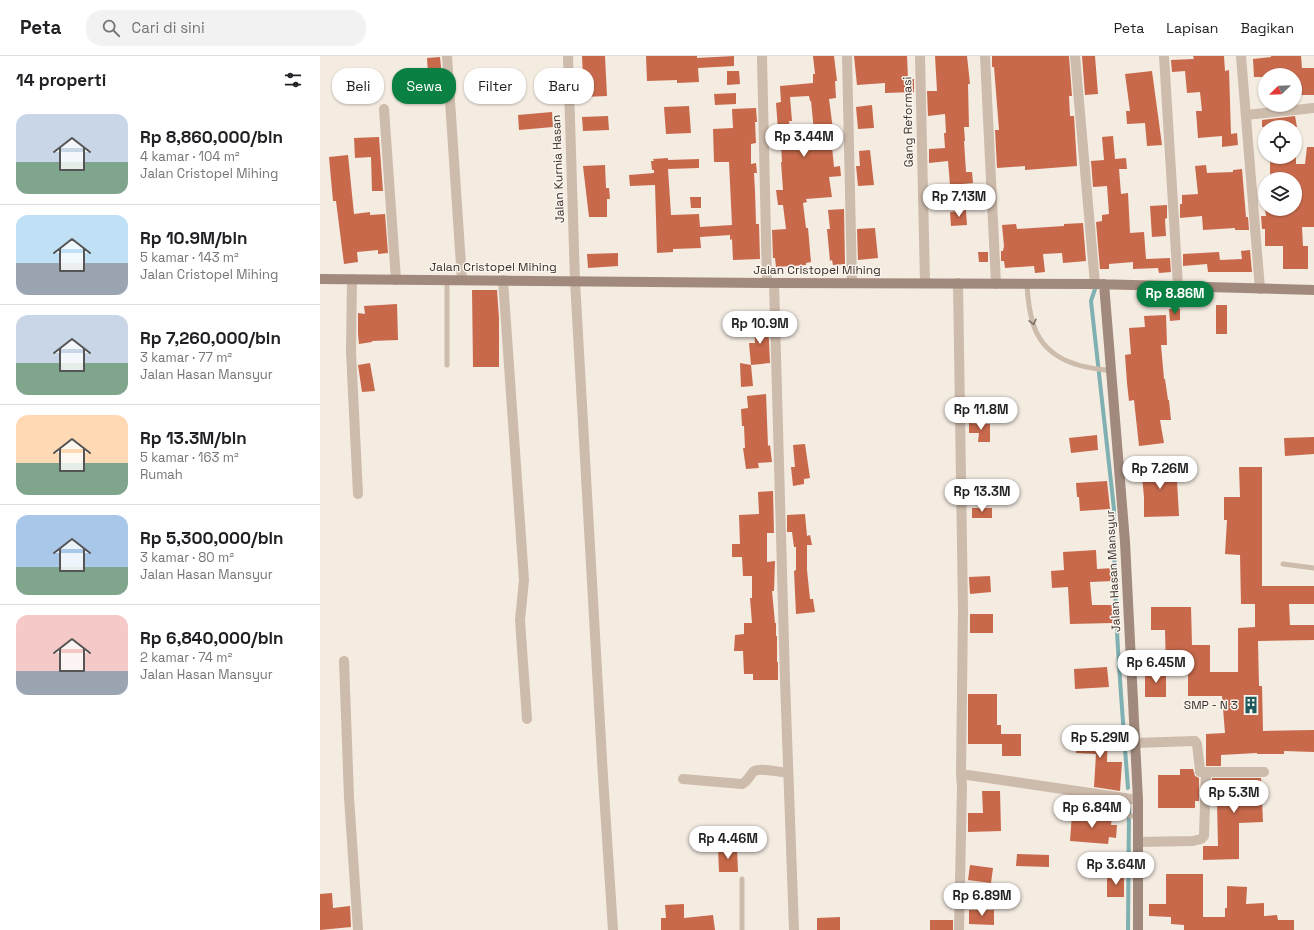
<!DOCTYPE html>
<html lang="id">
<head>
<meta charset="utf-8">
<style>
  body { margin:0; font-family:"Space Grotesk",sans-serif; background:#f2f2f2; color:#202124; height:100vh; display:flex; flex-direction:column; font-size:15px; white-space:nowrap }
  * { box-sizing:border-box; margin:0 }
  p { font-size:13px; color:#757577 }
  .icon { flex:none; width:22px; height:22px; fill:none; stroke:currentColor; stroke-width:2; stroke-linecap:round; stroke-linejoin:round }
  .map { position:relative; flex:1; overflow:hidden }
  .details { display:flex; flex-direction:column; background:#fff; width:320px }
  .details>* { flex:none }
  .hud { position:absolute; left:12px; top:12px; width:380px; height:36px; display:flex; gap:8px }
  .needle { width:26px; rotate:247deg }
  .fabs { position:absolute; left:938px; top:12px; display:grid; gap:8px }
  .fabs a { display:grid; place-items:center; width:44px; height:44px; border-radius:50%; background:#fff; box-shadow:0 1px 3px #0004; font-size:20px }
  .price { position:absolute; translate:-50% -34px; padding:0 9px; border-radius:14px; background:#fff; color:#222; font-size:13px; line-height:26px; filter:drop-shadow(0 1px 2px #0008) }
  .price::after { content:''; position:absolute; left:50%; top:24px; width:12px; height:9px; margin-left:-6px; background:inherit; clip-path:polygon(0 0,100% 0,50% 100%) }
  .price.current { background:#0b8043; color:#fff }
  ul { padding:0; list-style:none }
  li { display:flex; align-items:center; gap:12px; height:100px; padding:0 16px }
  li+li { border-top:1px solid #e0e0e0 }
  li span { display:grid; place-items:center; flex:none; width:112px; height:80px; border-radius:12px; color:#555 }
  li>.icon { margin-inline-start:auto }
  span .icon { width:48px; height:48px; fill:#fffc; stroke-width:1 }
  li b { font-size:17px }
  h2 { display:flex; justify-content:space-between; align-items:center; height:48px; padding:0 16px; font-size:17px }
  .chip { padding:0 14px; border-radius:16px; background:#fff; box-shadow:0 1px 3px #0004; font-size:14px; line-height:36px }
  .chip.current { background:#0b8043; color:#fff }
  header { display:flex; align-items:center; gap:24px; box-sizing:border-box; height:56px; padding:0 20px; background:#fff; border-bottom:1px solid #e0e0e0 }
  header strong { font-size:19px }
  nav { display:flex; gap:22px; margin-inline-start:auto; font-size:14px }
  .search { width:280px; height:36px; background:#f2f2f2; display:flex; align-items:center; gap:10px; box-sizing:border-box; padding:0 14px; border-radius:16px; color:#757577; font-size:15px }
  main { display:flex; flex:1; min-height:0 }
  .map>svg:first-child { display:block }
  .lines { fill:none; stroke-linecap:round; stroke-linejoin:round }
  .stream { stroke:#7fb0b2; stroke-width:4 }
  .building { fill:#c8694b; fill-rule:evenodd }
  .lane { stroke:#cdbbac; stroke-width:5 }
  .street { stroke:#cdbbac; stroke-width:10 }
  .secondary { stroke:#a18a7d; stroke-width:10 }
  .oneway { stroke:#7d6f65 }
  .labels { text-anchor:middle; stroke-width:3; stroke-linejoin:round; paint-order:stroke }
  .street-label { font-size:12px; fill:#3b302b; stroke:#fbf5ee }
  .poi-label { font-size:12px; fill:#3b302b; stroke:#fbf5ee; text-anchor:end }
</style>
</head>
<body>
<header>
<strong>Peta</strong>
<div class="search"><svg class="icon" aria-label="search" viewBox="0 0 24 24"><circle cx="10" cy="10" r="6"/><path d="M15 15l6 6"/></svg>Cari di sini</div>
<nav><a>Peta</a><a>Lapisan</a><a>Bagikan</a></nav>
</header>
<main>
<section class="details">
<h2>14 properti<svg class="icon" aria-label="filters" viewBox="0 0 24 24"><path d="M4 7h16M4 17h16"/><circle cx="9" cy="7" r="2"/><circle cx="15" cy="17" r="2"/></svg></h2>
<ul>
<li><span style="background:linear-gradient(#c9d6e8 60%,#7fa58c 0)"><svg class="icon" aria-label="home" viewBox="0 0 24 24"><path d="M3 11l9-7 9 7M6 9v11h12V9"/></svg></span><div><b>Rp 8,860,000/bln</b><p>4 kamar · 104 m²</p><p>Jalan Cristopel Mihing</p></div></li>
<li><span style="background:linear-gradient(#bfe0f5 60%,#9aa5b1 0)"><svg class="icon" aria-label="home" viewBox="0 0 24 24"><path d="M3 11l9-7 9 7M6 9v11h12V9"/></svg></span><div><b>Rp 10.9M/bln</b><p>5 kamar · 143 m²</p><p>Jalan Cristopel Mihing</p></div></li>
<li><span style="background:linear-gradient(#c9d6e8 60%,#7fa58c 0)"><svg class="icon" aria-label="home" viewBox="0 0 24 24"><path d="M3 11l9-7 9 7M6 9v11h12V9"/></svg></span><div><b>Rp 7,260,000/bln</b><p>3 kamar · 77 m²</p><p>Jalan Hasan Mansyur</p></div></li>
<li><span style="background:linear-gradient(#ffd9b3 60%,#7fa58c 0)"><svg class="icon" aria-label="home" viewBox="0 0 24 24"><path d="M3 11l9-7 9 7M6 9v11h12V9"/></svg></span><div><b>Rp 13.3M/bln</b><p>5 kamar · 163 m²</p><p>Rumah</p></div></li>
<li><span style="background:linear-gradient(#a9c7e8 65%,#7fa58c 0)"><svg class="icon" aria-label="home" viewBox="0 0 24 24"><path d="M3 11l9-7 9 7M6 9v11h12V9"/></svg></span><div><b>Rp 5,300,000/bln</b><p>3 kamar · 80 m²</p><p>Jalan Hasan Mansyur</p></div></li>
<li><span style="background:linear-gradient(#f6c9c9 70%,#9aa5b1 0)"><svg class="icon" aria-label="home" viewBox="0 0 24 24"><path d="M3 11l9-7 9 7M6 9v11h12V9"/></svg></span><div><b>Rp 6,840,000/bln</b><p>2 kamar · 74 m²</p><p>Jalan Hasan Mansyur</p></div></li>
</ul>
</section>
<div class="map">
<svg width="994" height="874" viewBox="0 0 994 874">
  <rect width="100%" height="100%" fill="#f4ebe1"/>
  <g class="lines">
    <path class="stream" d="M 775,233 L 771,245 L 794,453 C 793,546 801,639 808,732
      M 808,874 L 809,753"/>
  </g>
  <path class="building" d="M 262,0 L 285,0 L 287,40 L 264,41 Z
    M 326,0 L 377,0 L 377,2 L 414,0 L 414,10 L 378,12 L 379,26 L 357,27 L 357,24 L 327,25 Z
    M 493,0 L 514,0 L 517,25 L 515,25 L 516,42 L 509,43 L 514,81 L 511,81 L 514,111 L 520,110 L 521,120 L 509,121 L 512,141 L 486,143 L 487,146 L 483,147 L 486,172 L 488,172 L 491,206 L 486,207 L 486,209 L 456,211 L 455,202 L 453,202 L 452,174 L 466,173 L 463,149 L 458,149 L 456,134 L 463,134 L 461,106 L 462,106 L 461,87 L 459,87 L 456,47 L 461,46 L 460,30 L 493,27 L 493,18 L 495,18 ZM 489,40 L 490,45 L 491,45 L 494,75 L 470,77 L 469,65 L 472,65 L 470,41 Z
    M 534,0 L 587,0 L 588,23 L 594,23 L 594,36 L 565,37 L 565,27 L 537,29 Z
    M 615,0 L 647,0 L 650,28 L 648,28 L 649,71 L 644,71 L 645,85 L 644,85 L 646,116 L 652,116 L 653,127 L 630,129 L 628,105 L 609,107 L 609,93 L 625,92 L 624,77 L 626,77 L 625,58 L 608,60 L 607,35 L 617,35 Z
    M 672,0 L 749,0 L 752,40 L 749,40 L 750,60 L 754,60 L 757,110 L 705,114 L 705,110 L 677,112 L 675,74 L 679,74 L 674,11 L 672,11 Z
    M 762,0 L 775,0 L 778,38 L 765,39 Z
    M 873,0 L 904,0 L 905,15 L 909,14 L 911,78 L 917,77 L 918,89 L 902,91 L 902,80 L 878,82 L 876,55 L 882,55 L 880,36 L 867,37 L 865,15 L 852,16 L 851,4 L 874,3 Z
    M 951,0 L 981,0 L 982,12 L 994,12 L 994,39 L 975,39 L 975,19 L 945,19 L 945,21 L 934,21 L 933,3 L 951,1 Z
    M 120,1 L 123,31 L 109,32 L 107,2 Z
    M 407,15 L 419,15 L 420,28 L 407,29 Z
    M 832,15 L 842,89 L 827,90 L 825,67 L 807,68 L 806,55 L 810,55 L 805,18 Z
    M 416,37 L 416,48 L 395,49 L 394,38 Z
    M 552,49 L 554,72 L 538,73 L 536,51 Z
    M 369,50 L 371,77 L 346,78 L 344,51 Z
    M 436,52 L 437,66 L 435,66 L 436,87 L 431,88 L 431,108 L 436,107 L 437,117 L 434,117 L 435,135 L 436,168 L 439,168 L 440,203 L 413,204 L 412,183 L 410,184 L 410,179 L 380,181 L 381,192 L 353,193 L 353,196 L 337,197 L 335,129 L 310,130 L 309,119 L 334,117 L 334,114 L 332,114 L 331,105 L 334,105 L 333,103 L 348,102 L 348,104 L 379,103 L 379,112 L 348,113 L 351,159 L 379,158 L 380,171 L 412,169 L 409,106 L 394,106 L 393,73 L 413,72 L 412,53 Z
    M 232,56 L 233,71 L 199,74 L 198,59 Z
    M 288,60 L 289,74 L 263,75 L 262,61 Z
    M 975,60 L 977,71 L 942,71 L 942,64 Z
    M 793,80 L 795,103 L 806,102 L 807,113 L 799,113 L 801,138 L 808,137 L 810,177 L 824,176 L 826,203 L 850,202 L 851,216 L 839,217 L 838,212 L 813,213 L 813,206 L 789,208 L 789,213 L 780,213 L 776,166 L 782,165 L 782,159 L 789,158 L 787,130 L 773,131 L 771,105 L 784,104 L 782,81 Z
    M 59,81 L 63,135 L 52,135 L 51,101 L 35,102 L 34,82 Z
    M 987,91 L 994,91 L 994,171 L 982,171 L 983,190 L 988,190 L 988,213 L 963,213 L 963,190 L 945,190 L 945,173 L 942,173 L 941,160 L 946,160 L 945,153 L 975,153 L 975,123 L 950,123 L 950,101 L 976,101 L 976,108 L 985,108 Z
    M 550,94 L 554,129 L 538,130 L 536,110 L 540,110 L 539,95 Z
    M 28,99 L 34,158 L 50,156 L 50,159 L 65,158 L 68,197 L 58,198 L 58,194 L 37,196 L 38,206 L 24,208 L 16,145 L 13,145 L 9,101 Z
    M 285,109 L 286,132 L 289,132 L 290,143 L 287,143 L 287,161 L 269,161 L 263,110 Z
    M 886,109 L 887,117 L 913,116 L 913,114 L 922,113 L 926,161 L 928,161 L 929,174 L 915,174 L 915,172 L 883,174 L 882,160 L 860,162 L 860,148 L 862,148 L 862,139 L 878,138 L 875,110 Z
    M 370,141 L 381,141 L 381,152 L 371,152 Z
    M 847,149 L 847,162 L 845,163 L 846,180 L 832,181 L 830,150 Z
    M 524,153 L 525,208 L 513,209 L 512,204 L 510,205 L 507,173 L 510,173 L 508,154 Z
    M 646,154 L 647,169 L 631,170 L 630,156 Z
    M 763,167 L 766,205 L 743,207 L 742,197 L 723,198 L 725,216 L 715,217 L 714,210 L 685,212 L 684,205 L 681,205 L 681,195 L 683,195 L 684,190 L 682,169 L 696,168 L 697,173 L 744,170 L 744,168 Z
    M 555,172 L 558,202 L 538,204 L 537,173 Z
    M 930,194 L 932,216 L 888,216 L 887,208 L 863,210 L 863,198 L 899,196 L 900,204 L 922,203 L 921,195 Z
    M 658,196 L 668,196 L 668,206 L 659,206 Z
    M 298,197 L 298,210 L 268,212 L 267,198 Z
    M 152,234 L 177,234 L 179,262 L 179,311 L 153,311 Z
    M 77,248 L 78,284 L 52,285 L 52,286 L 39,288 L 38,278 L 38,257 L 45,258 L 44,250 Z
    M 896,249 L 907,249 L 907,278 L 896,278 Z
    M 849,253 L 860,253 L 860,264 L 850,265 Z
    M 846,259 L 847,289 L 841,289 L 844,323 L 845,323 L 848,344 L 849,344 L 851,364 L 840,364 L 844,387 L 819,390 L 814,344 L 809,345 L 807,327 L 805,299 L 811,298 L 809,272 L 825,271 L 824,260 Z
    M 448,266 L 450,307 L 431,309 L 429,287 L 435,287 L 434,267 Z
    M 50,307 L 55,335 L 42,336 L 38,309 Z
    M 420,307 L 431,309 L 433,330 L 421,331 Z
    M 446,338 L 448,390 L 450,389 L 452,406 L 438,407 L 439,412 L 426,413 L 423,392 L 425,392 L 424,370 L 422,370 L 421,353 L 428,352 L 427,340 Z
    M 649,367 L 670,368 L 670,386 L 658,386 L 659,377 L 649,377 Z
    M 777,379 L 778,394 L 751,397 L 749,382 Z
    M 994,381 L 994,398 L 965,400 L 964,382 Z
    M 485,388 L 490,422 L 484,423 L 484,428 L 473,430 L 471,411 L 475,411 L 473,389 Z
    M 856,407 L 859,460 L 824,461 L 824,441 L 821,410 Z
    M 919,411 L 942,411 L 942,530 L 994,530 L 994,548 L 969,548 L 970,569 L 994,569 L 994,584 L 938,585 L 939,630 L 942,630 L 943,675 L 994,674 L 994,696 L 964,695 L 964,698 L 937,698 L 937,697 L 901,699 L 901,710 L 886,710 L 886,678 L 905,677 L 902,640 L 868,640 L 868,615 L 846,615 L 845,574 L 831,574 L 831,551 L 871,551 L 872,589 L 890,589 L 890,616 L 918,616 L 918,572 L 935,571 L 935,548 L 921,548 L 920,499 L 905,498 L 907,464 L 904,464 L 904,441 L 920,441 Z
    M 787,425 L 790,453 L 760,455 L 759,441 L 757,441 L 756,427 Z
    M 453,435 L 454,477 L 447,477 L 447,506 L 455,505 L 454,535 L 452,535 L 455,567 L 456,567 L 456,580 L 457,580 L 457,606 L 458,606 L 458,624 L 433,624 L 433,618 L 424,618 L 423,595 L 414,595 L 415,579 L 424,578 L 424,567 L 432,567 L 430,542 L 432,542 L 432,520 L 423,520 L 422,501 L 412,501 L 412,488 L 420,488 L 419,459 L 439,458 L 438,436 Z
    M 652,452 L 672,452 L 672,462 L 652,462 Z
    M 485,458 L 487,480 L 490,479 L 492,489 L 487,489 L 487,514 L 490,543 L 493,543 L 495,556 L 476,558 L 474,515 L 476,514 L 476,491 L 474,491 L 472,476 L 467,476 L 467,459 Z
    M 776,494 L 777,513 L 793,512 L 793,525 L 770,526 L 772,549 L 792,549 L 793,567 L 750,568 L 748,531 L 732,532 L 731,515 L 744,514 L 743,496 Z
    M 670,520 L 671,536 L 650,538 L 649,521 Z
    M 650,558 L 673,558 L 673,577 L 650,577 Z
    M 787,611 L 789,631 L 755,633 L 754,613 Z
    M 825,616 L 846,616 L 846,641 L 825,641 Z
    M 648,638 L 677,638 L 677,669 L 681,669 L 681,678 L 701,678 L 701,700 L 682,700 L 682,688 L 648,688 Z
    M 757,675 L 788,676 L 787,706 L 802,706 L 800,735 L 774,731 L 776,698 L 756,697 Z
    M 860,713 L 873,713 L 875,720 L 879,722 L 879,745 L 875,745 L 875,752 L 838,752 L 838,719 L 860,719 Z
    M 892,722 L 941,722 L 943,766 L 919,767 L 919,803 L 883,804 L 883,790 L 898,790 L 897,746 L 892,745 Z
    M 662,735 L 680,735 L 681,775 L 648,776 L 648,757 L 663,757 Z
    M 752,757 L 792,761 L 791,769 L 797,769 L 796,782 L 789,781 L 788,788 L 750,785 Z
    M 417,792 L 418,816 L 399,816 L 398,793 Z
    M 697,798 L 729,799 L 729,811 L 696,810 Z
    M 650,809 L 673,812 L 671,827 L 648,824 Z
    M 787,818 L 804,818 L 804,841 L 787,841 Z
    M 846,818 L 883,818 L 883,861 L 905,861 L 905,852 L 907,852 L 907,830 L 927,831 L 926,848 L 944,847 L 944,860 L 957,859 L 958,864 L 974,864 L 974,874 L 864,874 L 864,869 L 851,868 L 851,861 L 829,860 L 829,848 L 846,848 Z
    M 12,837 L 13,852 L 30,850 L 31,871 L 0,874 L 0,838 Z
    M 364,848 L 364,862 L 393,859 L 395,874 L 341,874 L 341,862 L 346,862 L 345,849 Z
    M 649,854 L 674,854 L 674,869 L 649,868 Z
    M 520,861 L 520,874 L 497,874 L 497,862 Z
    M 610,864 L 633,864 L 633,874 L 610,874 Z"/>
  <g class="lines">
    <path class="lane" d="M 707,228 C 709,265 715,295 755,308 C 766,312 779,313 791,315
      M 127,309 L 127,224
      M 963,508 L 994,512
      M 768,753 L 818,761
      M 422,823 L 422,874"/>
    <path class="street" d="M 127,0 L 142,224
      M 248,0 L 255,225 L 283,721 L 293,874
      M 442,0 L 447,227
      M 527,0 L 532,227
      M 600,0 L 605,227
      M 665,0 L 676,228
      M 755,0 L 775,228
      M 844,0 L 858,230
      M 921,0 L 940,233
      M 64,53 L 76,224
      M 926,59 L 994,52
      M 32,223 L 31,296 L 38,438
      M 183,224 L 204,524 L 200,564 L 207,663
      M 454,227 L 465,624 L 474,874
      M 638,227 L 643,554 L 641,718 L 642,730 L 639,874
      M 24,605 L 29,741 L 38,874
      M 815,687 L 875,685 L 877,688 L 880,714 L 880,716 L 886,716
      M 641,718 L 818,744
      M 363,723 L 422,728 C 427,726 429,721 433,716 C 438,711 460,716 468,717
      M 818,786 L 873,785 L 881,783 L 884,780 L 886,716 L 944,716"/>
    <path class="secondary" d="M 0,223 L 454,227 L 775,228 L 994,234
      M 784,228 L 805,486 L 818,744 L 818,874"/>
  </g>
  <defs><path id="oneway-chevron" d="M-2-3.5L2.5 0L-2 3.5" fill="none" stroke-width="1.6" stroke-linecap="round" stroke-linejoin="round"/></defs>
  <use class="oneway" href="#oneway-chevron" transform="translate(713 266) rotate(76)"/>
  <defs>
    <g id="building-bare" transform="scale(1.38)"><path d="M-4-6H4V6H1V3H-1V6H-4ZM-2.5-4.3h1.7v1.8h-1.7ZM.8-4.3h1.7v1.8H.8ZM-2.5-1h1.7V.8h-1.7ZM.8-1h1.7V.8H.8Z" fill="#1f5a5e" stroke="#fbf5ee" stroke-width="2.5" paint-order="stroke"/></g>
  </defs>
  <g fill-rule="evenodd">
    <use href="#building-bare" x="931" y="649"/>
  </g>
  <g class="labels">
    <g class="street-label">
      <text transform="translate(588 66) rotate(-91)" y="4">Gang Reformasi</text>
      <text transform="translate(238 113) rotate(-92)" y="4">Jalan Kurnia Hasan</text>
      <text x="173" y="215">Jalan Cristopel Mihing</text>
      <text x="497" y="218">Jalan Cristopel Mihing</text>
      <text transform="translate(793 515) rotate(-93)" y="4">Jalan Hasan Mansyur</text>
    </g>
    <g class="poi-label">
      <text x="918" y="653">SMP - N 3</text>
    </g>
  </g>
</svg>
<div class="fabs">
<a><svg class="needle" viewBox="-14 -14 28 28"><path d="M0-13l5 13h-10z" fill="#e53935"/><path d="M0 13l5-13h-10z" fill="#757577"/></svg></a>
<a><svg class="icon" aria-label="locate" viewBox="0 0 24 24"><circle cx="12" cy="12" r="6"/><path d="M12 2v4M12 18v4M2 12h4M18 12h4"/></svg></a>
<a><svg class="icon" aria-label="layers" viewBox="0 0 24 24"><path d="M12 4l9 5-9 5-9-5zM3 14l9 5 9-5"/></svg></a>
</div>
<b class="price" style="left:484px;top:102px">Rp 3.44M</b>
<b class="price" style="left:639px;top:162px">Rp 7.13M</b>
<b class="price current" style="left:855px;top:259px">Rp 8.86M</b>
<b class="price" style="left:440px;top:289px">Rp 10.9M</b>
<b class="price" style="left:661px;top:375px">Rp 11.8M</b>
<b class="price" style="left:840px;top:434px">Rp 7.26M</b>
<b class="price" style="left:662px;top:457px">Rp 13.3M</b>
<b class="price" style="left:836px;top:628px">Rp 6.45M</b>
<b class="price" style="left:780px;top:703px">Rp 5.29M</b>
<b class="price" style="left:914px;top:758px">Rp 5.3M</b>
<b class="price" style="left:772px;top:773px">Rp 6.84M</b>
<b class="price" style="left:408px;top:804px">Rp 4.46M</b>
<b class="price" style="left:796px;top:830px">Rp 3.64M</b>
<b class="price" style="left:662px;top:861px">Rp 6.89M</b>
<div class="hud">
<a class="chip">Beli</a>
<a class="chip current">Sewa</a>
<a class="chip">Filter</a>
<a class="chip">Baru</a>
</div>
</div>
</main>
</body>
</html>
